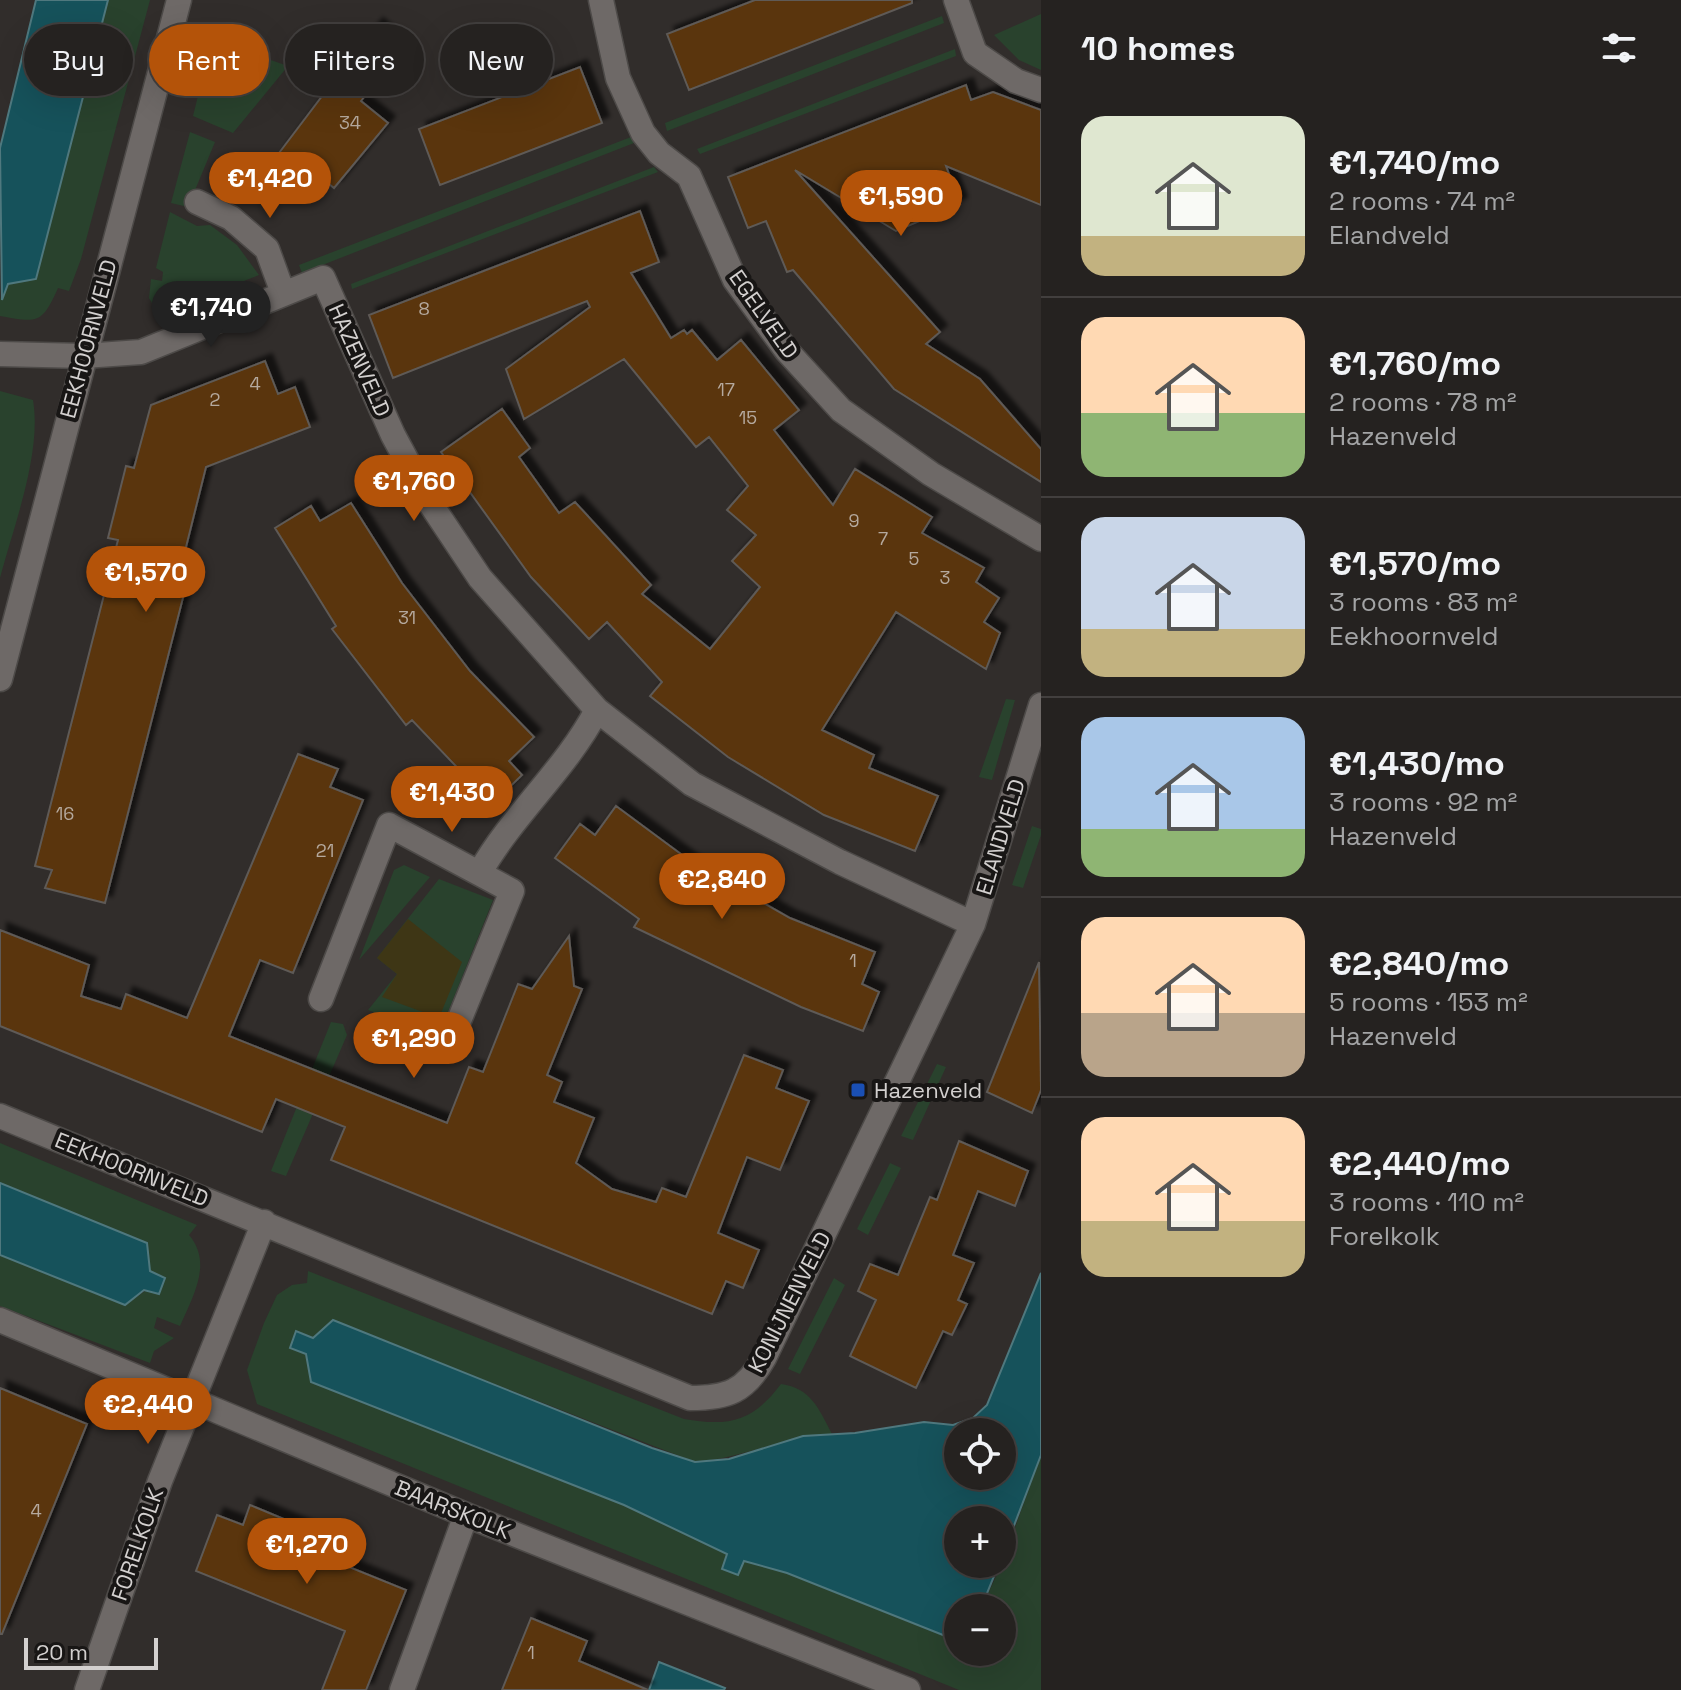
<!DOCTYPE html>
<html lang="en">
<head>
<meta charset="utf-8">
<style>
  body { margin:0; font-family:"Space Grotesk",sans-serif; background:#2d2a29; color:#f1f3f6; height:100vh; display:flex; flex-direction:column; font-size:30px; white-space:nowrap }
  * { box-sizing:border-box; margin:0 }
  p { font-size:26px; color:#a3a4a5 }
  .icon { flex:none; width:44px; height:44px; fill:none; stroke:currentColor; stroke-width:2; stroke-linecap:round; stroke-linejoin:round }
  .map { position:relative; flex:1; overflow:hidden }
  .side { display:flex; flex-direction:column; background:#252220; width:640px }
  .side>* { flex:none }
  .hud { position:absolute; left:24px; top:24px; width:760px; height:72px; display:flex; gap:16px }
  .fabs { position:absolute; left:944px; top:1418px; display:grid; gap:16px }
  .fabs a { display:grid; place-items:center; width:72px; height:72px; border-radius:50%; background:#252220; box-shadow:0 8px 32px #0002,0 0 0 2px #423f3e; font-size:40px }
  .scale { position:absolute; left:24px; bottom:20px; width:134px; box-sizing:border-box; padding-left:8px; border:4px solid #d3d0cf; border-top:0; font-size:22px; line-height:28px; white-space:nowrap; color:#d3d0cf; -webkit-text-stroke:6px #181615; paint-order:stroke }
  .price { position:absolute; translate:-50% -68px; padding:0 18px; border-radius:28px; background:#b45309; color:#fff; font-size:26px; line-height:52px; filter:drop-shadow(0 2px 4px #0008) }
  .price::after { content:''; position:absolute; left:50%; top:48px; width:24px; height:18px; margin-left:-12px; background:inherit; clip-path:polygon(0 0,100% 0,50% 100%) }
  .price.selected { background:#222; color:#fff }
  ul { padding:0; list-style:none }
  li { display:flex; align-items:center; gap:24px; height:200px; padding:0 40px }
  li+li { border-top:2px solid #423f3e }
  li span { display:grid; place-items:center; flex:none; width:224px; height:160px; border-radius:24px; color:#555 }
  li>.icon { margin-inline-start:auto }
  span .icon { width:96px; height:96px; fill:#fffc; stroke-width:1 }
  li b { font-size:34px }
  h2 { display:flex; justify-content:space-between; align-items:center; height:96px; padding:0 40px; font-size:34px }
  .pill { padding:0 28px; border-radius:36px; background:#252220; box-shadow:0 8px 32px #0002,0 0 0 2px #423f3e; font-size:28px; line-height:72px }
  .pill.selected { background:#b45309; color:#fff }
  main { display:flex; flex:1; min-height:0 }
  .map>svg:first-child { display:block }
  .green { fill:#29422d }
  .sand { fill:#3e3615 }
  .water { fill:#16525b; stroke:#4f787e; stroke-width:2; fill-rule:evenodd }
  .building { fill:#5a3409; stroke:#5e5a57; stroke-width:2; filter:url(#shadow) }
  .lines { fill:none; stroke-linecap:round; stroke-linejoin:round }
  .minor-casing { stroke:#4d4a48; stroke-width:27 }
  .minor { stroke:#6e6967; stroke-width:24 }
  .transit-dot { fill:#1a4fb4; stroke:#181615; stroke-width:3 }
  .labels { text-anchor:middle; stroke-width:8; stroke-linejoin:round; paint-order:stroke }
  .number-label { font-size:18px; fill:#b5a99e }
  .street-label { font-size:22px; fill:#d3d0cf; stroke:#181615 }
  .poi-label { font-size:22px; fill:#d3d0cf; stroke:#181615; text-anchor:start }
</style>
</head>
<body>
<main>
<div class="map">
<svg width="1041" height="1690" viewBox="0 0 1041 1690">
  <defs>
    <filter id="shadow"><feDropShadow dx="7" dy="-7" stdDeviation="2" flood-color="#0009"/></filter>
  </defs>
  <rect width="100%" height="100%" fill="#312d2b"/>
  <path class="green" d="M 108,0 L 150,0 L 81,259 L 69,291 L 58,288 C 42,324 38,323 0,316 L 0,299 L 7,284 L 36,279 Z
    M 1041,14 L 1041,70 L 1019,60 L 994,35 Z
    M 942,16 L 944,23 L 667,131 L 665,123 Z
    M 212,40 L 288,66 L 233,133 L 193,116 Z
    M 955,49 L 956,56 L 700,154 L 697,149 Z
    M 190,132 L 215,142 L 188,207 L 171,203 Z
    M 631,137 L 634,143 L 302,273 L 299,265 Z
    M 654,167 L 658,172 L 352,289 L 351,284 Z
    M 170,212 L 197,226 L 210,225 L 237,245 L 259,275 L 183,305 L 156,310 L 149,298 L 151,279 L 162,281 L 163,272 L 156,268 Z
    M 0,391 L 33,400 C 42,453 14,525 0,578 Z
    M 1006,699 L 1015,700 L 992,780 L 979,777 Z
    M 1032,826 L 1041,829 L 1041,835 L 1023,888 L 1012,885 Z
    M 404,865 L 430,877 L 359,960 L 394,870 Z
    M 439,879 L 493,900 L 444,1022 L 422,1030 L 368,1010 L 397,974 L 377,958 Z
    M 331,1022 L 343,1024 L 347,1035 L 286,1176 L 271,1171 Z
    M 937,1064 L 946,1067 L 913,1140 L 901,1136 Z
    M 0,1143 L 197,1225 L 189,1235 C 213,1263 193,1296 180,1326 L 157,1317 L 154,1328 L 174,1338 L 154,1351 L 150,1363 L 0,1306 L 0,1255 L 125,1305 L 164,1278 L 150,1271 L 147,1243 L 0,1183 Z
    M 890,1163 L 901,1168 L 868,1235 L 857,1229 Z
    M 308,1271 L 684,1419 C 730,1427 753,1421 781,1384 C 811,1388 819,1409 832,1434 C 784,1437 742,1458 695,1462 L 333,1321 L 313,1338 L 290,1347 L 306,1354 L 311,1382 L 624,1505 L 727,1554 L 722,1570 L 744,1561 L 787,1573 L 958,1641 L 958,1652 L 1002,1652 L 1002,1608 L 981,1608 L 1002,1564 L 1041,1455 L 1041,1690 L 959,1690 L 257,1404 L 247,1370 L 264,1323 L 277,1295 L 292,1285 L 307,1283 Z
    M 834,1278 L 845,1285 L 800,1374 L 788,1369 Z"/>
  <path class="sand" d="M 408,919 L 462,962 L 439,1018 L 382,997 L 397,974 L 377,958 Z"/>
  <path class="water" d="M 36,0 L 108,0 L 36,279 L 8,284 L 2,300 L 0,148 Z
    M 0,1183 L 147,1243 L 150,1271 L 165,1278 L 159,1294 L 144,1290 L 125,1305 L 0,1255 Z
    M 1041,1273 L 1041,1455 L 1002,1557 L 1002,1520 L 958,1520 L 958,1564 L 999,1564 L 981,1608 L 958,1608 L 958,1641 L 787,1573 L 744,1561 L 738,1575 L 722,1569 L 727,1554 L 624,1505 L 311,1382 L 306,1354 L 290,1348 L 296,1331 L 313,1338 L 333,1320 L 652,1448 L 695,1462 L 729,1459 L 803,1436 L 855,1433 L 924,1422 L 953,1425 L 973,1418 L 987,1405 ZM 1002,1432 L 1002,1476 L 958,1476 L 958,1432 Z
    M 659,1662 L 725,1688 L 724,1690 L 649,1690 Z"/>
  <path class="building" d="M 755,0 L 912,0 L 912,3 L 689,90 L 667,34 Z
    M 376,25 L 403,46 L 361,101 L 388,123 L 334,188 L 307,166 L 279,153 Z
    M 580,67 L 602,123 L 440,185 L 419,129 Z
    M 966,85 L 971,100 L 993,92 L 1041,110 L 1041,205 L 946,166 L 960,204 L 896,231 L 795,170 L 940,332 L 926,344 L 980,379 L 1041,449 L 1041,482 L 894,389 L 793,270 L 787,272 L 766,221 L 748,228 L 728,177 Z
    M 640,211 L 659,262 L 631,273 L 671,338 L 684,330 L 687,334 L 692,330 L 717,360 L 741,340 L 799,410 L 774,430 L 833,505 L 855,469 L 932,517 L 922,533 L 984,568 L 976,582 L 999,598 L 984,622 L 1000,633 L 986,669 L 896,612 L 822,730 L 874,755 L 869,768 L 938,796 L 915,851 L 824,815 L 728,757 L 650,696 L 662,682 L 607,622 L 589,639 L 531,577 L 441,452 L 502,409 L 530,448 L 519,457 L 559,513 L 575,502 L 651,585 L 642,594 L 710,649 L 760,587 L 732,561 L 756,535 L 727,510 L 748,486 L 709,437 L 696,447 L 624,359 L 524,419 L 506,369 L 590,307 L 587,301 L 393,378 L 369,315 Z
    M 265,361 L 278,394 L 295,387 L 310,427 L 206,467 L 179,575 L 188,578 L 105,903 L 45,888 L 52,870 L 35,866 L 118,540 L 108,538 L 126,466 L 134,468 L 151,405 Z
    M 351,503 L 402,583 L 470,671 L 534,737 L 509,761 L 522,775 L 492,804 L 412,720 L 406,725 L 332,629 L 336,626 L 275,528 L 311,506 L 320,521 Z
    M 298,754 L 338,769 L 330,787 L 363,800 L 293,973 L 260,960 L 229,1036 L 447,1123 L 469,1067 L 483,1072 L 518,984 L 532,989 L 569,936 L 574,986 L 582,989 L 547,1075 L 562,1082 L 554,1102 L 594,1118 L 576,1163 L 612,1189 L 656,1202 L 662,1188 L 686,1197 L 744,1055 L 783,1070 L 776,1088 L 809,1101 L 780,1170 L 747,1157 L 718,1233 L 759,1250 L 743,1288 L 726,1281 L 712,1314 L 331,1160 L 345,1127 L 276,1099 L 262,1132 L 0,1026 L 0,930 L 89,965 L 81,996 L 121,1009 L 126,994 L 187,1018 Z
    M 616,806 L 693,863 L 790,918 L 875,952 L 862,984 L 879,992 L 863,1031 L 801,1007 L 634,927 L 639,919 L 555,858 L 580,824 L 595,835 Z
    M 1039,962 L 1041,1090 L 1032,1113 L 987,1092 Z
    M 959,1141 L 1028,1171 L 1015,1206 L 978,1191 L 953,1255 L 974,1263 L 958,1300 L 967,1304 L 952,1335 L 943,1331 L 916,1388 L 850,1356 L 876,1300 L 858,1291 L 870,1264 L 898,1275 L 930,1197 L 937,1200 Z
    M 0,1388 L 87,1424 L 2,1634 L 0,1634 Z
    M 250,1505 L 351,1547 L 344,1565 L 406,1590 L 366,1690 L 322,1690 L 345,1631 L 196,1571 L 217,1515 L 243,1525 Z
    M 531,1618 L 587,1641 L 579,1661 L 648,1690 L 502,1690 Z"/>
  <g class="lines">
    <g class="minor-casing">
      <path id="minor" d="M 601,0 L 618,78 L 643,133 L 659,153 L 689,176 L 735,280 L 787,351 L 841,410 L 931,474 L 1041,539
        M 956,0 L 975,53 L 1016,81 L 1041,90
        M 197,202 L 231,218 L 267,249 L 283,293
        M 0,354 L 84,356 L 141,352 L 323,278 L 393,435 L 428,500 L 480,578 L 597,710 L 692,784 L 840,862 L 973,924
        M 0,679 L 179,0
        M 480,872 C 514,813 566,769 597,710
        M 321,999 L 389,825 L 512,891 L 447,1050
        M 0,1116 L 690,1398 C 727,1398 745,1392 764,1358 L 973,924 L 1041,705
        M 0,1320 L 466,1515 L 908,1690
        M 87,1690 L 160,1481 L 264,1222
        M 402,1690 L 466,1515"/>
    </g>
    <use href="#minor" class="minor"/>
  </g>
  <rect class="transit-dot" x="850" y="1082" width="16" height="16" rx="4"/>
  <g class="labels">
    <g class="number-label">
      <text x="350" y="129">34</text>
      <text x="424" y="315">8</text>
      <text x="255" y="390">4</text>
      <text x="726" y="396">17</text>
      <text x="215" y="406">2</text>
      <text x="748" y="424">15</text>
      <text x="854" y="527">9</text>
      <text x="883" y="545">7</text>
      <text x="914" y="565">5</text>
      <text x="945" y="584">3</text>
      <text x="407" y="624">31</text>
      <text x="65" y="820">16</text>
      <text x="325" y="857">21</text>
      <text x="853" y="967">1</text>
      <text x="36" y="1517">4</text>
      <text x="531" y="1659">1</text>
    </g>
    <g class="street-label">
      <text transform="translate(764 314) rotate(55)" y="8">EGELVELD</text>
      <text transform="translate(88 339) rotate(-75)" y="8">EEKHOORNVELD</text>
      <text transform="translate(360 360) rotate(66)" y="8">HAZENVELD</text>
      <text transform="translate(1000 837) rotate(-73)" y="8">ELANDVELD</text>
      <text transform="translate(132 1169) rotate(22)" y="8">EEKHOORNVELD</text>
      <text transform="translate(789 1302) rotate(-63)" y="8">KONIJNENVELD</text>
      <text transform="translate(453 1509) rotate(22)" y="8">BAARSKOLK</text>
      <text transform="translate(137 1544) rotate(-71)" y="8">FORELKOLK</text>
    </g>
    <g class="poi-label">
      <text x="874" y="1098">Hazenveld</text>
    </g>
  </g>
</svg>
<div class="fabs">
<a><svg class="icon" aria-label="locate" viewBox="0 0 24 24"><circle cx="12" cy="12" r="6"/><path d="M12 2v4M12 18v4M2 12h4M18 12h4"/></svg></a>
<a>+</a>
<a>−</a>
</div>
<div class="scale">20 m</div>
<b class="price" style="left:270px;top:220px">€1,420</b>
<b class="price" style="left:901px;top:238px">€1,590</b>
<b class="price selected" style="left:211px;top:349px">€1,740</b>
<b class="price" style="left:414px;top:523px">€1,760</b>
<b class="price" style="left:146px;top:614px">€1,570</b>
<b class="price" style="left:452px;top:834px">€1,430</b>
<b class="price" style="left:722px;top:921px">€2,840</b>
<b class="price" style="left:414px;top:1080px">€1,290</b>
<b class="price" style="left:148px;top:1446px">€2,440</b>
<b class="price" style="left:307px;top:1586px">€1,270</b>
<div class="hud">
<a class="pill">Buy</a>
<a class="pill selected">Rent</a>
<a class="pill">Filters</a>
<a class="pill">New</a>
</div>
</div>
<section class="side">
<h2>10 homes<svg class="icon" aria-label="filters" viewBox="0 0 24 24"><path d="M4 7h16M4 17h16"/><circle cx="9" cy="7" r="2"/><circle cx="15" cy="17" r="2"/></svg></h2>
<ul>
<li><span style="background:linear-gradient(#dfe7d0 75%,#c2b280 0)"><svg class="icon" aria-label="home" viewBox="0 0 24 24"><path d="M3 11l9-7 9 7M6 9v11h12V9"/></svg></span><div><b>€1,740/mo</b><p>2 rooms · 74 m²</p><p>Elandveld</p></div></li>
<li><span style="background:linear-gradient(#ffd9b3 60%,#8fb573 0)"><svg class="icon" aria-label="home" viewBox="0 0 24 24"><path d="M3 11l9-7 9 7M6 9v11h12V9"/></svg></span><div><b>€1,760/mo</b><p>2 rooms · 78 m²</p><p>Hazenveld</p></div></li>
<li><span style="background:linear-gradient(#c9d6e8 70%,#c2b280 0)"><svg class="icon" aria-label="home" viewBox="0 0 24 24"><path d="M3 11l9-7 9 7M6 9v11h12V9"/></svg></span><div><b>€1,570/mo</b><p>3 rooms · 83 m²</p><p>Eekhoornveld</p></div></li>
<li><span style="background:linear-gradient(#a9c7e8 70%,#8fb573 0)"><svg class="icon" aria-label="home" viewBox="0 0 24 24"><path d="M3 11l9-7 9 7M6 9v11h12V9"/></svg></span><div><b>€1,430/mo</b><p>3 rooms · 92 m²</p><p>Hazenveld</p></div></li>
<li><span style="background:linear-gradient(#ffd9b3 60%,#b9a48a 0)"><svg class="icon" aria-label="home" viewBox="0 0 24 24"><path d="M3 11l9-7 9 7M6 9v11h12V9"/></svg></span><div><b>€2,840/mo</b><p>5 rooms · 153 m²</p><p>Hazenveld</p></div></li>
<li><span style="background:linear-gradient(#ffd9b3 65%,#c2b280 0)"><svg class="icon" aria-label="home" viewBox="0 0 24 24"><path d="M3 11l9-7 9 7M6 9v11h12V9"/></svg></span><div><b>€2,440/mo</b><p>3 rooms · 110 m²</p><p>Forelkolk</p></div></li>
</ul>
</section>
</main>
</body>
</html>
